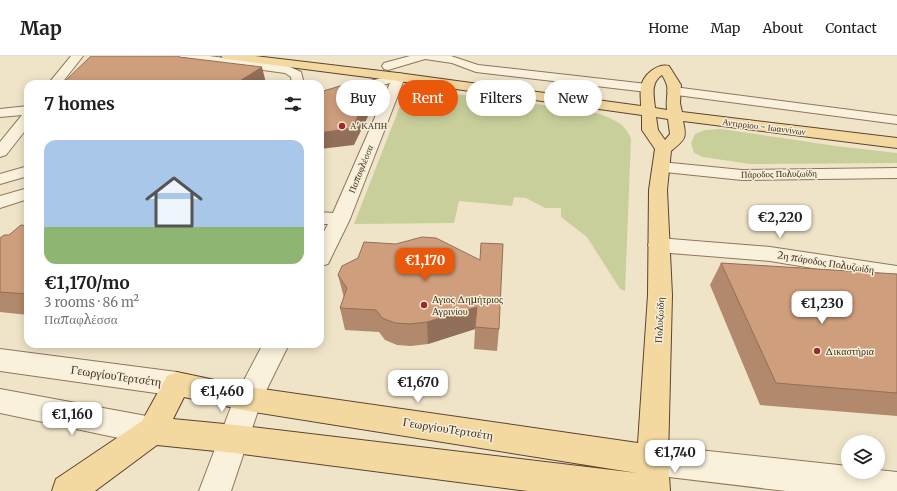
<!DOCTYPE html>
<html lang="en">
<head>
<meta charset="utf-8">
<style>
  body { margin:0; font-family:Merriweather,serif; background:#f2f2f2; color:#202124; height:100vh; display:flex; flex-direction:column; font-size:15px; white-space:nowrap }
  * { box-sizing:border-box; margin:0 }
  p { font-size:13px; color:#757577 }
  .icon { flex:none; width:22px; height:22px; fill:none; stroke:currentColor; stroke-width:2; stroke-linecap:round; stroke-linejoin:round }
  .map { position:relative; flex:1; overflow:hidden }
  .side { position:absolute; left:24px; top:24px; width:300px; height:268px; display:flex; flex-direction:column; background:#fff; border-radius:12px; box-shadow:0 2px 10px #0003 }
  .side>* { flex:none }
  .banner { position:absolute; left:336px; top:24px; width:380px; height:36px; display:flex; gap:8px }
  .fabs { position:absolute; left:841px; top:379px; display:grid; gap:8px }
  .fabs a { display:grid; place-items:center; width:44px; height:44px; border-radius:50%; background:#fff; box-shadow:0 2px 10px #0003; font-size:20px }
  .price { position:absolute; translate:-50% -34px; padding:0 9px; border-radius:8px; background:#fff; color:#222; font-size:13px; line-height:26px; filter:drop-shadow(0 1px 2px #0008) }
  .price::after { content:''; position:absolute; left:50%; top:24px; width:12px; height:9px; margin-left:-6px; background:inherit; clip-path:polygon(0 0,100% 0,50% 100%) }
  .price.active { background:#ea580c; color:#fff }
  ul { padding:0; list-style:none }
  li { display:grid; align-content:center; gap:8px; height:212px; padding:0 20px }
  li+li { border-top:1px solid #e0e0e0 }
  li span { display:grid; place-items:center; height:124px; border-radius:12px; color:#555 }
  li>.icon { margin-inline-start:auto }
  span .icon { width:72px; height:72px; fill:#fffc; stroke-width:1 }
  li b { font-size:17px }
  h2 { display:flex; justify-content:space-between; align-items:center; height:48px; padding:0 20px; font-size:17px }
  .tag { padding:0 14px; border-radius:18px; background:#fff; box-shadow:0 2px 10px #0003; font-size:14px; line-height:36px }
  .tag.active { background:#ea580c; color:#fff }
  header { display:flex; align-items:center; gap:24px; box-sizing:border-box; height:56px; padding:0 20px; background:#fff; border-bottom:1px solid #e0e0e0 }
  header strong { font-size:19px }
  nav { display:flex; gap:22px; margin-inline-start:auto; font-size:14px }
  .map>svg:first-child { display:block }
  .green { fill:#c9cf9b }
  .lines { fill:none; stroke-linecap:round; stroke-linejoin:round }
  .minor-casing { stroke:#8d765c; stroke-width:2 }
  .major-casing { stroke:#5b4430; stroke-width:2 }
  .minor { fill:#faf1dc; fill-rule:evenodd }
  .major { fill:#f3d9a0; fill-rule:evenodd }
  .wall { fill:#b2896c }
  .shaded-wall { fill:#916f58 }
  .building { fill:#cf9f7d; stroke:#916f58 }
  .poi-dot { fill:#9e2a2b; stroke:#f7eed8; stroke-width:1.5 }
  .labels { text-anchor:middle; stroke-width:3; stroke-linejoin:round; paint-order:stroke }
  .far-poi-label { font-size:9px; fill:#3d2e20; stroke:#f7eed8; text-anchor:start }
  .far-street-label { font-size:9px; fill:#3d2e20; stroke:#f7eed8 }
  .street-label { font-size:10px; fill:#3d2e20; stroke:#f7eed8 }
  .poi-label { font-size:10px; fill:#3d2e20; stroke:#f7eed8; text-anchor:start }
  .near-street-label { font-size:12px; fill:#3d2e20; stroke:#f7eed8 }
</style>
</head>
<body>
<header>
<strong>Map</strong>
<nav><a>Home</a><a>Map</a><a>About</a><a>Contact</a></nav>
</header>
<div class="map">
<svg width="897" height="435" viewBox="0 0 897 435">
  <rect width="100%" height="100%" fill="#f0e4c8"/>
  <path class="green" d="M 407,32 L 576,53 C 596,57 624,61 631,83 L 625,235 L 620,233 L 587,181 L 561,161 L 561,152 L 545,152 L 526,142 L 514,141 L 512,150 L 459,145 L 454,167 L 354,168 Z
    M 721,73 L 836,90 L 897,97 L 897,107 L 750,108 L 703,101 L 694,97 L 691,87 L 695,78 L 705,74 Z"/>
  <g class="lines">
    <g class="minor-casing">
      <path id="minor" d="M 71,0 L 83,0 L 61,28 L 48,28 Z
        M 177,0 L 209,0 L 288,10 L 301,16 L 304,28 L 292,28 L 291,21 L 285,17 L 183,3 L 179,2 Z
        M 410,0 L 451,0 L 478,9 L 647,28 L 652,29 L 653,32 L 652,35 L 647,36 L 476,16 L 452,7 L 425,3 L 388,14 L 384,13 L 382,10 L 384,7 Z
        M 398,17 L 403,18 L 405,21 L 350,163 L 328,208 L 320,210 L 320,183 L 328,168 L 320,168 L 320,156 L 333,157 L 390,27 L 320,48 L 320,40 Z
        M 674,31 L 897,60 L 897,68 L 669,38 L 667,35 L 669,32 Z
        M 28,50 L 28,71 L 6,99 L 0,101 L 0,86 L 22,59 L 0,61 L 0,53 Z
        M 661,106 L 742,114 L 897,112 L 897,122 L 742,124 L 655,115 L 653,111 L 655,107 Z
        M 28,110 L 28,120 L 0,128 L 0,118 Z
        M 28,132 L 28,143 L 0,152 L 0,140 Z
        M 658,182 L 770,191 L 897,210 L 897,226 L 770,205 L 658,196 L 651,194 L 648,189 L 651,184 Z
        M 263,288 L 289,288 L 262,343 L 231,435 L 199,435 L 234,343 Z
        M 0,293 L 177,316 L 187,320 L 191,328 L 187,336 L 177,340 L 0,315 Z
        M 0,333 L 152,361 L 162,365 L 167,375 L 162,385 L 152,389 L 0,357 Z
        M 652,389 L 848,410 L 848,416 L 878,416 L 878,414 L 897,416 L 897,435 L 786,435 L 652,419 L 641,415 L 636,404 L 641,393 Z"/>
    </g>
    <g class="major-casing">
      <path id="major" d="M 221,0 L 255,0 L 398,17 L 641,50 C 641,44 640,37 641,31 C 643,19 657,7 669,10 L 681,29 L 680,47 L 682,56 L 897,82 L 897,92 L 683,65 C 687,83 685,83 671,95 L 667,134 L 672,239 L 668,404 L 670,435 L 528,435 L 235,397 L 157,389 L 95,435 L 52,435 L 56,423 L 142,365 L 167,320 L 177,316 L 248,331 L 638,387 L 648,239 L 649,134 L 655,93 L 642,74 L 642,59 L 398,25 L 227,3 L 223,2 ZM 662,19 C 672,34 665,38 667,54 L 655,52 C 654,40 650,27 662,19 ZM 656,61 L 668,63 L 670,78 L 665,84 L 658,74 ZM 184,341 L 248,355 L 637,417 L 235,369 L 173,363 Z"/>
    </g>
    <use href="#minor" class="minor"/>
    <use href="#major" class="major"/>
  </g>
  <path class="wall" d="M 184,1 L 266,27 L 265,28 L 62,28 Z
    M 28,170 L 28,259 L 0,256 L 0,182 L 9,179 Z
    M 396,188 L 499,273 L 497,295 L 474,293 L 475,273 L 428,288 L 411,290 L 397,289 L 385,284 L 379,276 L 345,274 L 340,252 L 344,242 L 338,219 Z
    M 721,207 L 897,218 L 897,360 L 760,349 L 710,229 Z"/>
  <path class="shaded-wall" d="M 262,11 L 266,27 L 265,28 L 235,28 Z
    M 224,26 L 224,28 L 214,28 Z
    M 374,29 L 376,44 L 354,89 L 320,93 L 320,77 Z
    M 477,251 L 475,273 L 428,288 L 427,266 Z"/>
  <path class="building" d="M 91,0 L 179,0 L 179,1 L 262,11 L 235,28 L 224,26 L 214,28 L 62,28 Z
    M 350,27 L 374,29 L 352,72 L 320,77 L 320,36 Z
    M 21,169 L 28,170 L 28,238 L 0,236 L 0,182 L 4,179 L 9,179 Z
    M 422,181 L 436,182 L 480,204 L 481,187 L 503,188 L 499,273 L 475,271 L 477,251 L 427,266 L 410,268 L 395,267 L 382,262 L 376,254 L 340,252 L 347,232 L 338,219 L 342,210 L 358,202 L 364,186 L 396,188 Z
    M 721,207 L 897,218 L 897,337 L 776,327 Z"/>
  <g class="poi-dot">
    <circle cx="342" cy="70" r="4"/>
    <circle cx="424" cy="249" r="4"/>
    <circle cx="817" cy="295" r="4"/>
  </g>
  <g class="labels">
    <g class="far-poi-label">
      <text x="350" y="73">Α' ΚΑΠΗ</text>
    </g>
    <g class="far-street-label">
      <text transform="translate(764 71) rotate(7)" y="3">Αντιρρίου - Ιωαννίνων</text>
      <text transform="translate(361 113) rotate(-68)" y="3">Παπαφλέσσα</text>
      <text transform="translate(779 118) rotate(-1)" y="3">Πάροδος Πολυζωίδη</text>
    </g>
    <g class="street-label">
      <text transform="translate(826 206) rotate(9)" y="4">2η πάροδος Πολυζωίδη</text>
      <text transform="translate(659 264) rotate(-87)" y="4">Πολυζωίδη</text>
    </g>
    <g class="poi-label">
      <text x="432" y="247">Αγιος Δημήτριος<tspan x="432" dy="12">Αγρινίου</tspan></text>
      <text x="825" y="299">Δικαστήρια</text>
    </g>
    <g class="near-street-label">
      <text transform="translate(116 320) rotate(8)" y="4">ΓεωργίουΤερτσέτη</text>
      <text transform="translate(448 373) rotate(9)" y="4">ΓεωργίουΤερτσέτη</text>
    </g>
  </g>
</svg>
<div class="fabs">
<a><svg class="icon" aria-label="layers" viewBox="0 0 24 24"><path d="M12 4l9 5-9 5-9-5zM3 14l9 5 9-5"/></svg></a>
</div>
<b class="price" style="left:780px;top:183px">€2,220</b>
<b class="price active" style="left:425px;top:226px">€1,170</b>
<b class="price" style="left:822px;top:269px">€1,230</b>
<b class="price" style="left:418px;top:348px">€1,670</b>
<b class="price" style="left:222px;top:357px">€1,460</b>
<b class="price" style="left:72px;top:380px">€1,160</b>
<b class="price" style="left:675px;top:418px">€1,740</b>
<div class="banner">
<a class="tag">Buy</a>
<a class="tag active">Rent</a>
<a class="tag">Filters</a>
<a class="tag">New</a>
</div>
<section class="side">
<h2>7 homes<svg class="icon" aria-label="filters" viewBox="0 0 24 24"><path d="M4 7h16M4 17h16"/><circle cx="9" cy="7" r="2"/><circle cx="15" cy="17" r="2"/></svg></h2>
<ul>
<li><span style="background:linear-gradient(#a9c7e8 70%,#8fb573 0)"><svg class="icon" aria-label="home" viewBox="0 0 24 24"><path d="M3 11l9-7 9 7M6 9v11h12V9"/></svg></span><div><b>€1,170/mo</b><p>3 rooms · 86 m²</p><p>Παπαφλέσσα</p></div></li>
</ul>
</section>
</div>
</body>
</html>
